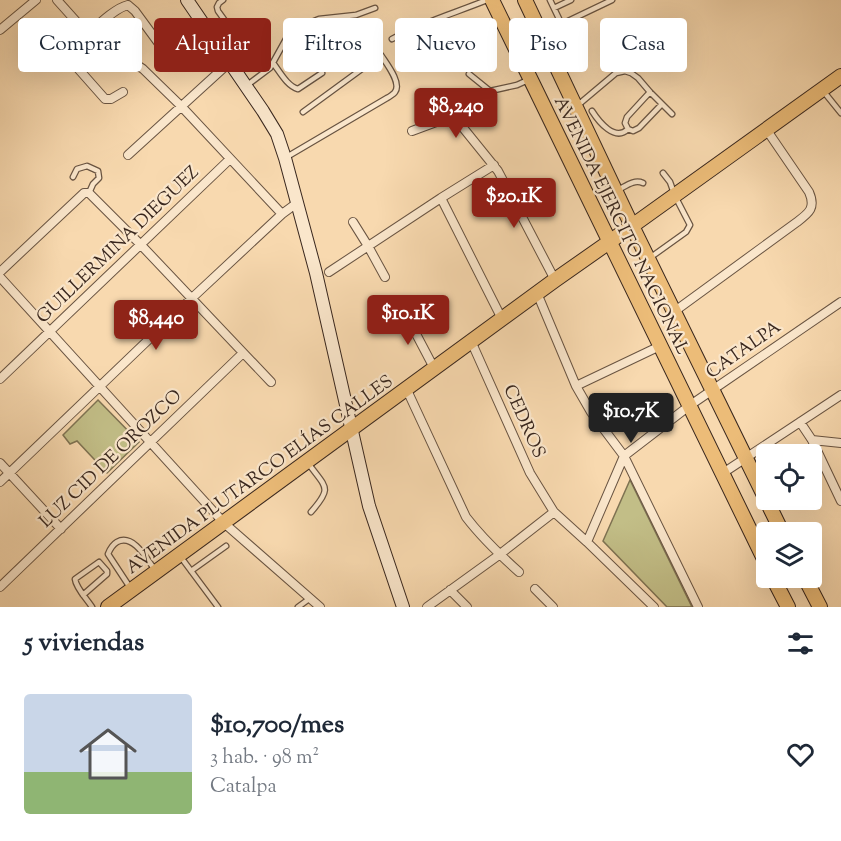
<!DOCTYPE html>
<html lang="es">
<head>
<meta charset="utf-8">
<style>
  body { margin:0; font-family:"Sorts Mill Goudy",serif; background:#f6f6f7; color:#1f2937; height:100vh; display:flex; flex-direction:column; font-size:22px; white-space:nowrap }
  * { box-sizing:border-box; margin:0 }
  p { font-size:20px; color:#747a83 }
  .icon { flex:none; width:33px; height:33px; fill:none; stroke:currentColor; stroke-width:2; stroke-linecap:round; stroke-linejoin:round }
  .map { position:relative; height:607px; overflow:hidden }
  .side { display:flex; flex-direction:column; background:#fff; flex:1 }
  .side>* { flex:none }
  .top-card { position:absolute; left:18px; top:18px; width:806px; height:54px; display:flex; gap:12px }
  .fabs { position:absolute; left:756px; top:444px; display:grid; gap:12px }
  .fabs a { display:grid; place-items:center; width:66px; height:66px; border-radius:6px; background:#fff; box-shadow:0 6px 24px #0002; font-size:30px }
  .price { position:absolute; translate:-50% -51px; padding:0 14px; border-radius:6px; background:#8f2418; color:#fff; font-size:20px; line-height:39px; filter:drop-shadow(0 2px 3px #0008) }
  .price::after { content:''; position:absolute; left:50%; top:36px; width:18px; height:14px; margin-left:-9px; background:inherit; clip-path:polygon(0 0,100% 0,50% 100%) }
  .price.current { background:#222; color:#fff }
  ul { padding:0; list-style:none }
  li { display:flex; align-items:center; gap:18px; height:150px; padding:0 24px }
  li span { display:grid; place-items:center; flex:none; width:168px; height:120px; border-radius:6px; color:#555 }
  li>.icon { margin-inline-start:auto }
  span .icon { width:72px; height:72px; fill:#fffc; stroke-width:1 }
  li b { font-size:26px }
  h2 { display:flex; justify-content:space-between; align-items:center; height:72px; padding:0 24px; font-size:26px }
  .pill { padding:0 21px; border-radius:6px; background:#fff; box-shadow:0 6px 24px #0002; font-size:21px; line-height:54px }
  .pill.current { background:#8f2418; color:#fff }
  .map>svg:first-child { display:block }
  .green { fill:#c2be87; stroke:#7e7252; stroke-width:1.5 }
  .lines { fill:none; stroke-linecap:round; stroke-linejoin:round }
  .lane-casing { stroke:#695442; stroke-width:7 }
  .street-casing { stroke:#695442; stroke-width:10 }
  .secondary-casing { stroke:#39271e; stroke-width:14 }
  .primary-casing { stroke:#39271e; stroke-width:16 }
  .lane { stroke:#fae6cb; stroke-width:4.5 }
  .street { stroke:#fae6cb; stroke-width:8 }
  .secondary { stroke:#fae6cb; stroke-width:12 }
  .primary { stroke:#ecbc78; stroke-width:14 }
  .labels { text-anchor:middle; stroke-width:4.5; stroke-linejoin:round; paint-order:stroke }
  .street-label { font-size:18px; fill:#39271e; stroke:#fae6cb }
</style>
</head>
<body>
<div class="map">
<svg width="841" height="607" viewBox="0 0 841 607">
  <rect width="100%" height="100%" fill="#f8d9af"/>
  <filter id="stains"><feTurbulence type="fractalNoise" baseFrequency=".00333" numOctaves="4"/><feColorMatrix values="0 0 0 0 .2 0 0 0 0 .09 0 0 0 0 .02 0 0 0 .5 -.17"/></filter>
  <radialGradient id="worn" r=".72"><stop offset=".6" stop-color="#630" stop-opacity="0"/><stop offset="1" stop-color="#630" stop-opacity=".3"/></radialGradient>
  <path class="green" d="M 98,400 L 139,442 L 107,473 L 77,441 L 70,444 L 63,435 Z
    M 630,480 L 692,607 L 667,607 L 603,541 Z"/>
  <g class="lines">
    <g class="lane-casing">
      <path id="lane" d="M 223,0 L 219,3 L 217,7 L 218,11 L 241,43 L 240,47 L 227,57
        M 550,0 L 562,25
        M 554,8 L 571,0
        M 543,33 L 612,0
        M 392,39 C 423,22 455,13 487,0
        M 273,63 C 280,72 287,86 298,89 L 322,73
        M 469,74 L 490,91 L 517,85 L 528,80
        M 246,86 L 270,68 L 286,39 L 302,26 L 319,19 L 356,15 L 375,8
        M 824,92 L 841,113
        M 578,105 L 616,73 L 625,71 L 631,73 L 638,78 L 650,92 L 672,114
        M 592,111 C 599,122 615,142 628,129 L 633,131 L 639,128 L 662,104
        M 628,129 L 625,123 L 627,117 L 650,92
        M 285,158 L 387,98 C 389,97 395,93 395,92 C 402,83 386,63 381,55 L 303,112
        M 73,177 L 77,169 L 87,166 L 98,171 L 99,178 L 93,184 L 89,193
        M 618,190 C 626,186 634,179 643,183
        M 651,257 L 686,232 L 690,225 L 675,196 L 670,182 L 663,173
        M 308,463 C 326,488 333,487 311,512
        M 180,556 L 218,607
        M 191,571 L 226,546
        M 131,589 L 108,554 C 110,549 112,545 117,542 C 133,533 147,559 155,570
        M 83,595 L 107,574 L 107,571 L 99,562 L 75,579 C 76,588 86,598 92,607
        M 298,607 L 309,599"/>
    </g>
    <g class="street-casing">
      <path id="street" d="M 57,0 L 92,39 L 116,51 L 143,69 L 181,106 L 282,214
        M 0,30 L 36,0
        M 88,34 C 98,25 115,8 128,5 L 135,11 L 168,56
        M 51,38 L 105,99 L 111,99 L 123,92
        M 71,61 L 92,39
        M 75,66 L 99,43
        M 412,131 L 447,118 L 455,119 L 460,124 L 498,171 L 555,280
        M 128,155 L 230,62
        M 441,198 L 502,319
        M 353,222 L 368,246 L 385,277
        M 0,272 L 84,193 L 89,193 L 141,245 L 271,382
        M 329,272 L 441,198 L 494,165
        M 0,277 L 224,523 L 320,607
        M 537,293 L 576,386 L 591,412 L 624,456 L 698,607
        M 404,311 L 434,368
        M 675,311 L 797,222 C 809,213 816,208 809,192 L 766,129
        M 471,341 L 530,473 L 554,512 L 587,542 L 654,607
        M 0,379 L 230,159
        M 576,386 L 660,346
        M 406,388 L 466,517 C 482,538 500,555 519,572
        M 800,422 L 812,440 L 841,501
        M 812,440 L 841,443
        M 0,463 L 61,529
        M 723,473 L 841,395
        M 0,482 L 192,298 L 282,214 L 297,203
        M 587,542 L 624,456 L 689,406 L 841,302
        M 0,587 L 243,353
        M 535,589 L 553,607
        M 450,590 L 467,607
        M 427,607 L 499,555 L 554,512"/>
    </g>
    <g class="secondary-casing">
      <path id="secondary" d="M 187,0 L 263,111 L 277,134 L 285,158 L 316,273 L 369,506 L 403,607"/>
    </g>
    <g class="primary-casing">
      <path id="primary" d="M 492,0 L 766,563
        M 525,0 L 632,226 L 782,532
        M 773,578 L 788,607
        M 805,578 L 820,607
        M 108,607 L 555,280 L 632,226 L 841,76"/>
    </g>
    <use href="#lane" class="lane"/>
    <use href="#street" class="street"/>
    <use href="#secondary" class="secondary"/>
    <use href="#primary" class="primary"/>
  </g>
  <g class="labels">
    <g class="street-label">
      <text transform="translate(622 225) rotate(64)" y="6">AVENIDA EJERCITO NACIONAL</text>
      <text transform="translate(117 244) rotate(-44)" y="6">GUILLERMINA DIEGUEZ</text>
      <text transform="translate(743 349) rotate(-35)" y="6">CATALPA</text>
      <text transform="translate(525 421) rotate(66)" y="6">CEDROS</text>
      <text transform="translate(110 458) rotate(-44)" y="6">LUZ CID DE OROZCO</text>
      <text transform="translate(259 474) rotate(-36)" y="6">AVENIDA PLUTARCO ELÍAS CALLES</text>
    </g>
  </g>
  <rect width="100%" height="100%" filter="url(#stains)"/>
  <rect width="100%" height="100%" fill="url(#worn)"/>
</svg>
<div class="fabs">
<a><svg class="icon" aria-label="locate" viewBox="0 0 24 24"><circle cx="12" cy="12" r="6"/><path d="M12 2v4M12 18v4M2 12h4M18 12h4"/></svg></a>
<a><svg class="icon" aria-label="layers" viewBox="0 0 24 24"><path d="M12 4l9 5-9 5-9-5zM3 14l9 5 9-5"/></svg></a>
</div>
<b class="price" style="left:456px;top:139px">$8,240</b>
<b class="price" style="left:514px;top:229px">$20.1K</b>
<b class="price" style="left:408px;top:346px">$10.1K</b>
<b class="price" style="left:156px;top:351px">$8,440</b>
<b class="price current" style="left:631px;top:444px">$10.7K</b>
<div class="top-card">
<a class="pill">Comprar</a>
<a class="pill current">Alquilar</a>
<a class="pill">Filtros</a>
<a class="pill">Nuevo</a>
<a class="pill">Piso</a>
<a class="pill">Casa</a>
</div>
</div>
<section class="side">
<h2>5 viviendas<svg class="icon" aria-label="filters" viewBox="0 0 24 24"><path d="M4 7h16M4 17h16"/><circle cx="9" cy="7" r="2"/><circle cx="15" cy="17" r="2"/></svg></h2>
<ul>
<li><span style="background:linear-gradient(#c9d6e8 65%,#8fb573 0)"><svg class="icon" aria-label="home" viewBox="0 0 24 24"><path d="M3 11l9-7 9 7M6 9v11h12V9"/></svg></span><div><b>$10,700/mes</b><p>3 hab. · 98 m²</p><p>Catalpa</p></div><svg class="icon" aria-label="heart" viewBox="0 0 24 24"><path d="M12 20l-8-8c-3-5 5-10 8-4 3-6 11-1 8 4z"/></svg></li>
</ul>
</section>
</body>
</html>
